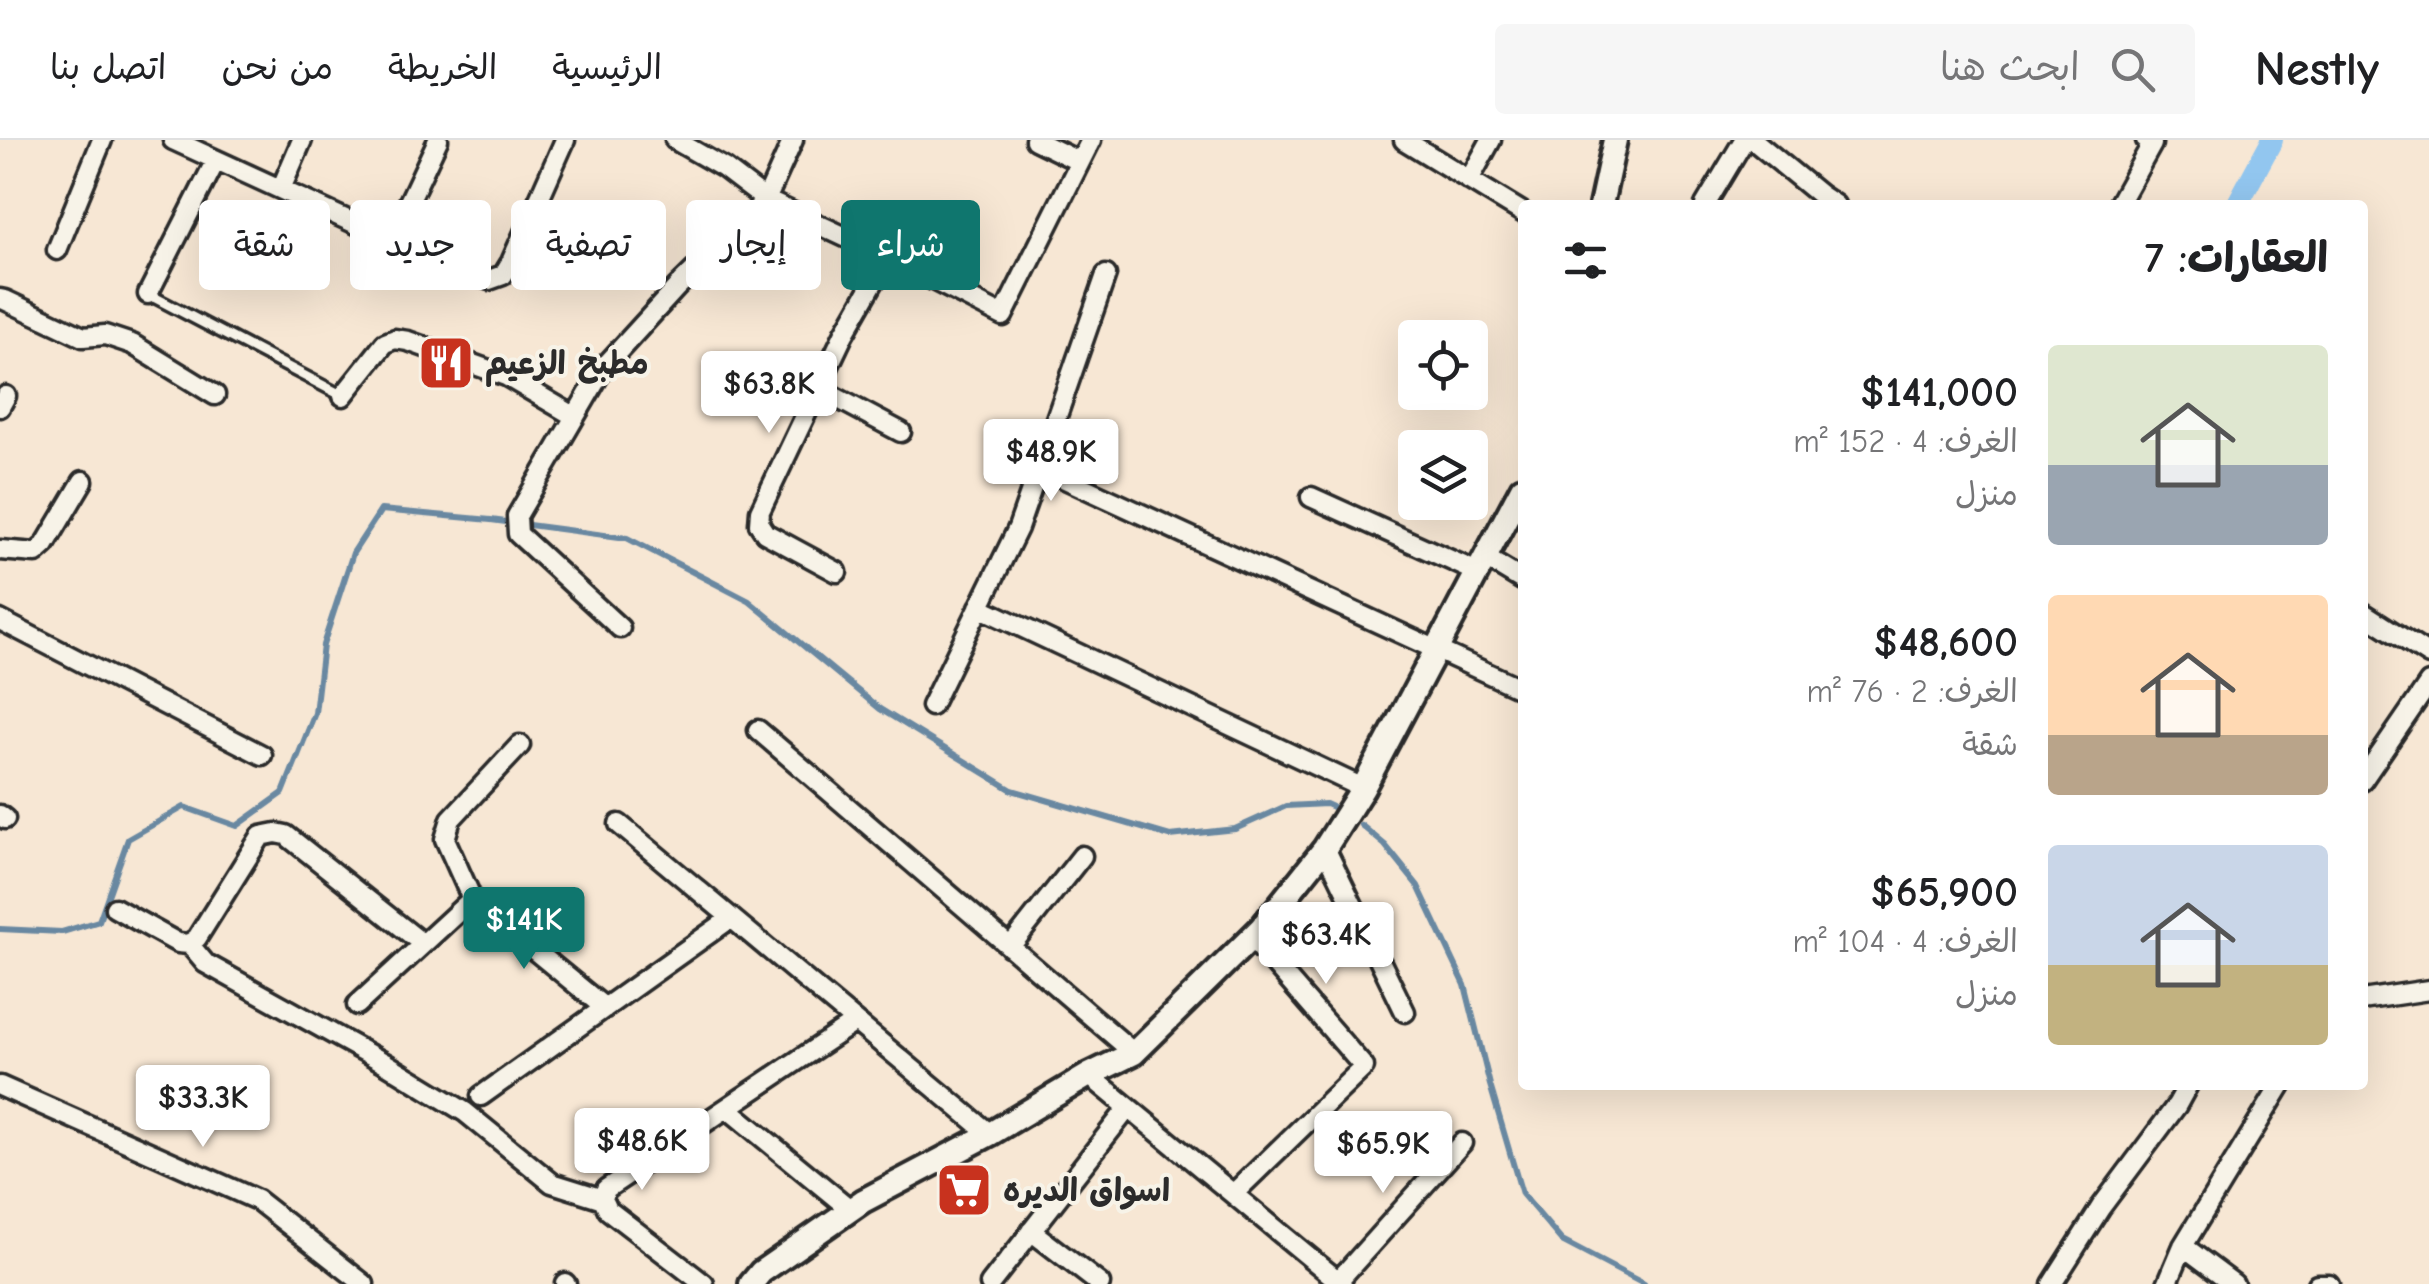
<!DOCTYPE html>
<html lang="ar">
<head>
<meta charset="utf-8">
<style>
  body { margin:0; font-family:"Comic Neue","Playpen Sans Arabic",sans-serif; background:#f6f6f6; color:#202124; direction:rtl; height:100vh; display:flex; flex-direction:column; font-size:38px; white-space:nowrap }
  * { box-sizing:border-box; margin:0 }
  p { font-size:32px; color:#757577 }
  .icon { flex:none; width:55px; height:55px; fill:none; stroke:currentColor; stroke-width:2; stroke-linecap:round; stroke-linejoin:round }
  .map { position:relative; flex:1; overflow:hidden; direction:ltr }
  .sheet { position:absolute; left:1518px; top:60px; width:850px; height:890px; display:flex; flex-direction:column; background:#fff; border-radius:10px; box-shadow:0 10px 40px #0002; direction:rtl }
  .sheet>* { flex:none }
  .banner { position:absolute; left:30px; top:60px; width:950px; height:90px; direction:rtl; display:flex; gap:20px }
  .buttons { position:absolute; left:1398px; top:180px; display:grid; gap:20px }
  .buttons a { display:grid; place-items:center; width:90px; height:90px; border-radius:10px; background:#fff; box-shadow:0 10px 40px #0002; font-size:50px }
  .price { position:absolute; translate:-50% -85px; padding:0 22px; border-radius:10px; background:#fff; color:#222; font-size:32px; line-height:65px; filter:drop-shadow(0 2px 5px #0008) }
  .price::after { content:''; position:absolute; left:50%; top:60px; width:30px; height:22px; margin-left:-15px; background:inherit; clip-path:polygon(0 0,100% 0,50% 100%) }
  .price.selected { background:#0f766e; color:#fff }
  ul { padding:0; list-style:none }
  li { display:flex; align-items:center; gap:30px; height:250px; padding:0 40px }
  li span { display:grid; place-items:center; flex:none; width:280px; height:200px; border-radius:10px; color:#555 }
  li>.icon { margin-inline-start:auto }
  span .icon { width:120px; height:120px; fill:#fffc; stroke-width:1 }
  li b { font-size:42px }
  h2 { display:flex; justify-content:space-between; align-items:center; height:120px; padding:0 40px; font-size:42px }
  .chip { padding:0 35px; border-radius:10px; background:#fff; box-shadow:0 10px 40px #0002; font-size:35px; line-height:90px }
  .chip.selected { background:#0f766e; color:#fff }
  header { display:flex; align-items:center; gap:60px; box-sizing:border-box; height:140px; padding:0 50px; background:#fff; border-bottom:2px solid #e0e0e0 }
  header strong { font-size:48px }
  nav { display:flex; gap:55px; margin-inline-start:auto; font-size:35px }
  .search { width:700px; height:90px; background:#f6f6f6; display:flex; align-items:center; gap:25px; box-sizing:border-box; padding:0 35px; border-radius:10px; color:#757577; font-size:38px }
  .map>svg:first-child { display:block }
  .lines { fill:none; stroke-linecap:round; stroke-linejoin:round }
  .stream { stroke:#6988a1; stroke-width:6 }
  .canal { stroke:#92c6ef; stroke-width:22 }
  .service-casing { stroke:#2b2b2b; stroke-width:16 }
  .minor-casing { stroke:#2b2b2b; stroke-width:25 }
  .tertiary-casing { stroke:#2b2b2b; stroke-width:30 }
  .service { stroke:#f7f3e8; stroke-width:9 }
  .minor { stroke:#f7f3e8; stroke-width:18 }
  .tertiary { stroke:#f7f3e8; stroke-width:22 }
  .labels { text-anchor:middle; stroke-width:8; stroke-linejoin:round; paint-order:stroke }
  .poi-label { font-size:32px; font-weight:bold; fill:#2b2b2b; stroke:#f7f3e8; text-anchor:start }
</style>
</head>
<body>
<header>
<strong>Nestly</strong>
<div class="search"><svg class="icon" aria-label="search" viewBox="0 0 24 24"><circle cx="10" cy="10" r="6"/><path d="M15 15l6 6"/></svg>ابحث هنا</div>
<nav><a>الرئيسية</a><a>الخريطة</a><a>من نحن</a><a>اتصل بنا</a></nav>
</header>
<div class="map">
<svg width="2429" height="1144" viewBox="0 0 2429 1144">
  <rect width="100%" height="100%" fill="#f7e7d4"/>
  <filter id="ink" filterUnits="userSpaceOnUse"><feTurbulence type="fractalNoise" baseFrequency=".01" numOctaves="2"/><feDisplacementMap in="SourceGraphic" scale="20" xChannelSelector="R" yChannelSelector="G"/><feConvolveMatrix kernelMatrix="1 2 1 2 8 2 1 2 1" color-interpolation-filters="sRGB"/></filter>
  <g filter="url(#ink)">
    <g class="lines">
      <path class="stream" d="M 1361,685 L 1385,705 L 1418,746 L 1465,845 L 1490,945 L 1522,1054 L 1562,1101 L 1644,1144
        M 0,789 L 62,792 L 99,781 L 128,699 L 184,667 L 237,686 L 283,653 L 315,573 L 323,505 L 353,413 L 381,370 L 491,380 L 627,398 L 749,461 L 880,569 L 1012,650 L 1170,696 L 1235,689 L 1286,666 L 1326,664 L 1337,669"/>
      <path class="canal" d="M 2237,65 L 2272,0"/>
      <g class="service-casing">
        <path id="service" d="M 148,154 L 343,256"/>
      </g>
      <g class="minor-casing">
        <path id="minor" d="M 173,0 L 391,100 L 489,140 L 503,135 L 511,122 L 565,0
          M 675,0 L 724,28 L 766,60 L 888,117 L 1003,176 L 1091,0
          M 1035,0 L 1080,22
          M 1404,0 L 1522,72
          M 1753,0 L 1820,55 L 1835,65
          M 1469,40 L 1491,0
          M 281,49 L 302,0
          M 1705,65 L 1744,0
          M 2118,65 L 2152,4 L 2146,0
          M 391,100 L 438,0
          M 57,110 L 102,0
          M 148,154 L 216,20
          M 0,159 L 5,160 L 83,197 L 105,195 L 132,204 L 215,255
          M 818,248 L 901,292
          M 343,256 L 385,203 L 395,199 L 408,201 L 506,236 L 574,276
          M 0,267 L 6,256
          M 1039,327 L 1522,549
          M 1311,357 L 1477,432
          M 0,410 L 36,413 L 45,405 L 83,341
          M 1484,417 L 1522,440
          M 837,432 L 765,393 L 759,384 L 760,371 L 844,194 L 888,117
          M 979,467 L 1363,648
          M 2362,472 L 2429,515
          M 0,480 L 262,615
          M 620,488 L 518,394 L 517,376 L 604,227 L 677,147 L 766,60 L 793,0
          M 931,566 L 1018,388 L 1106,135
          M 758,590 L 1134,913
          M 520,605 L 451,679 L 445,699 L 472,759 L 605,868
          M 2362,641 L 2429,543
          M 0,675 L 5,679
          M 619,684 L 990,994
          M 1325,708 L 1405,872
          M 115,768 L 178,803 L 189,804 L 197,798 L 261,696 L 276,693 L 286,695 L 423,804
          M 189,804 L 205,823 L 385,923 L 465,972 L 552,1043 L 603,1059
          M 1010,807 L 1082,716
          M 2362,860 L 2429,850
          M 357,865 L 472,759
          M 1089,935 L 1342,1144
          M 0,946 L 257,1060 L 364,1144
          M 481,956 L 731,778
          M 727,968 L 851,1070
          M 1233,1054 L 1364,927 L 1252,798
          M 1031,1091 L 1100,1144
          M 2183,1106 L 2234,1144
          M 1338,1141 L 1462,1003
          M 565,1143 L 566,1144
          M 704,1144 L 608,1070 L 603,1059 L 606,1049 L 855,882
          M 990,1144 L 1128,968
          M 2052,1144 L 2101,1067 L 2177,965 L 2188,945
          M 2167,1144 L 2183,1106 L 2281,945
          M 2317,1144 L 2329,1144"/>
      </g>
      <g class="tertiary-casing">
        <path id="tertiary" d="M 1601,65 L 1615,0
          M 751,1144 L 761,1132 L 863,1061 L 990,994 L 1089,935 L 1134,913 L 1261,788 L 1325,708 L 1363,648 L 1522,348"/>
      </g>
      <use href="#service" class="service"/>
      <use href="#minor" class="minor"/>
      <use href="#tertiary" class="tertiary"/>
    </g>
  </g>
  <defs>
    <g id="restaurant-square" transform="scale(2.875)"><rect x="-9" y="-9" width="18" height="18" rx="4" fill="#c8321e" stroke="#f7f3e8"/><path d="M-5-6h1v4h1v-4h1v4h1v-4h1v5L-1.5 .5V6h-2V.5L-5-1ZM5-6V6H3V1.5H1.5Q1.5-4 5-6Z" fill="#fff"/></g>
    <g id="supermarket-square" transform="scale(2.875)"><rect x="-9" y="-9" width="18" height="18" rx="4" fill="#c8321e" stroke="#f7f3e8"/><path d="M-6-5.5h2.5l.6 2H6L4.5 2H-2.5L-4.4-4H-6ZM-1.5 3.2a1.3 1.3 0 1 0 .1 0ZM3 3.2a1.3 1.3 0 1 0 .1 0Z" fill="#fff"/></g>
  </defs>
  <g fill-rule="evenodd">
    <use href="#restaurant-square" x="446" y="223"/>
    <use href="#supermarket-square" x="964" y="1050"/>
  </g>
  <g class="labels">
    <g class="poi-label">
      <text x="485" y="234">مطبخ الزعيم</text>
      <text x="1003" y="1061">اسواق الديره</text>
    </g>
  </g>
</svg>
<div class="buttons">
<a><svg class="icon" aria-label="locate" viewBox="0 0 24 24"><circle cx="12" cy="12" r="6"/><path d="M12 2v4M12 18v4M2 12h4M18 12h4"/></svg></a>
<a><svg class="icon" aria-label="layers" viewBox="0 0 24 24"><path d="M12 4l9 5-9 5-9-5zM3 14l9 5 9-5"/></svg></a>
</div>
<b class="price" style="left:769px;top:296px">$63.8K</b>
<b class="price" style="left:1051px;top:364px">$48.9K</b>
<b class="price selected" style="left:524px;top:832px">$141K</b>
<b class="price" style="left:1326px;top:847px">$63.4K</b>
<b class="price" style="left:203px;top:1010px">$33.3K</b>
<b class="price" style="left:642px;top:1053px">$48.6K</b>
<b class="price" style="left:1383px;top:1056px">$65.9K</b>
<div class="banner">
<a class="chip selected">شراء</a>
<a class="chip">إيجار</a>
<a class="chip">تصفية</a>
<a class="chip">جديد</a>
<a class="chip">شقة</a>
</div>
<section class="sheet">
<h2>العقارات: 7<svg class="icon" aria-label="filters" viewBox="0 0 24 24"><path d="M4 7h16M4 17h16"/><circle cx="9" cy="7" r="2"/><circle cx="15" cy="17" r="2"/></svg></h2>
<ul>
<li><span style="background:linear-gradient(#dfe7d0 60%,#9aa5b1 0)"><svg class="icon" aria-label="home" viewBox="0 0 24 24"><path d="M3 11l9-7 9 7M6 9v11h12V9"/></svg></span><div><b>$141,000</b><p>الغرف: 4 · 152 m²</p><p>منزل</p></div></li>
<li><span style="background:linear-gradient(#ffd9b3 70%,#b9a48a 0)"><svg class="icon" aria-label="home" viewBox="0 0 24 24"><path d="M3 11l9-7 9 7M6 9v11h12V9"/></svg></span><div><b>$48,600</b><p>الغرف: 2 · 76 m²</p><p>شقة</p></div></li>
<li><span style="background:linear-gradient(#c9d6e8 60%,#c2b280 0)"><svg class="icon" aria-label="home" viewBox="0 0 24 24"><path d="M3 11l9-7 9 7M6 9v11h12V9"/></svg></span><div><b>$65,900</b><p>الغرف: 4 · 104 m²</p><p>منزل</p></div></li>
</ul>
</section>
</div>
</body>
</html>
